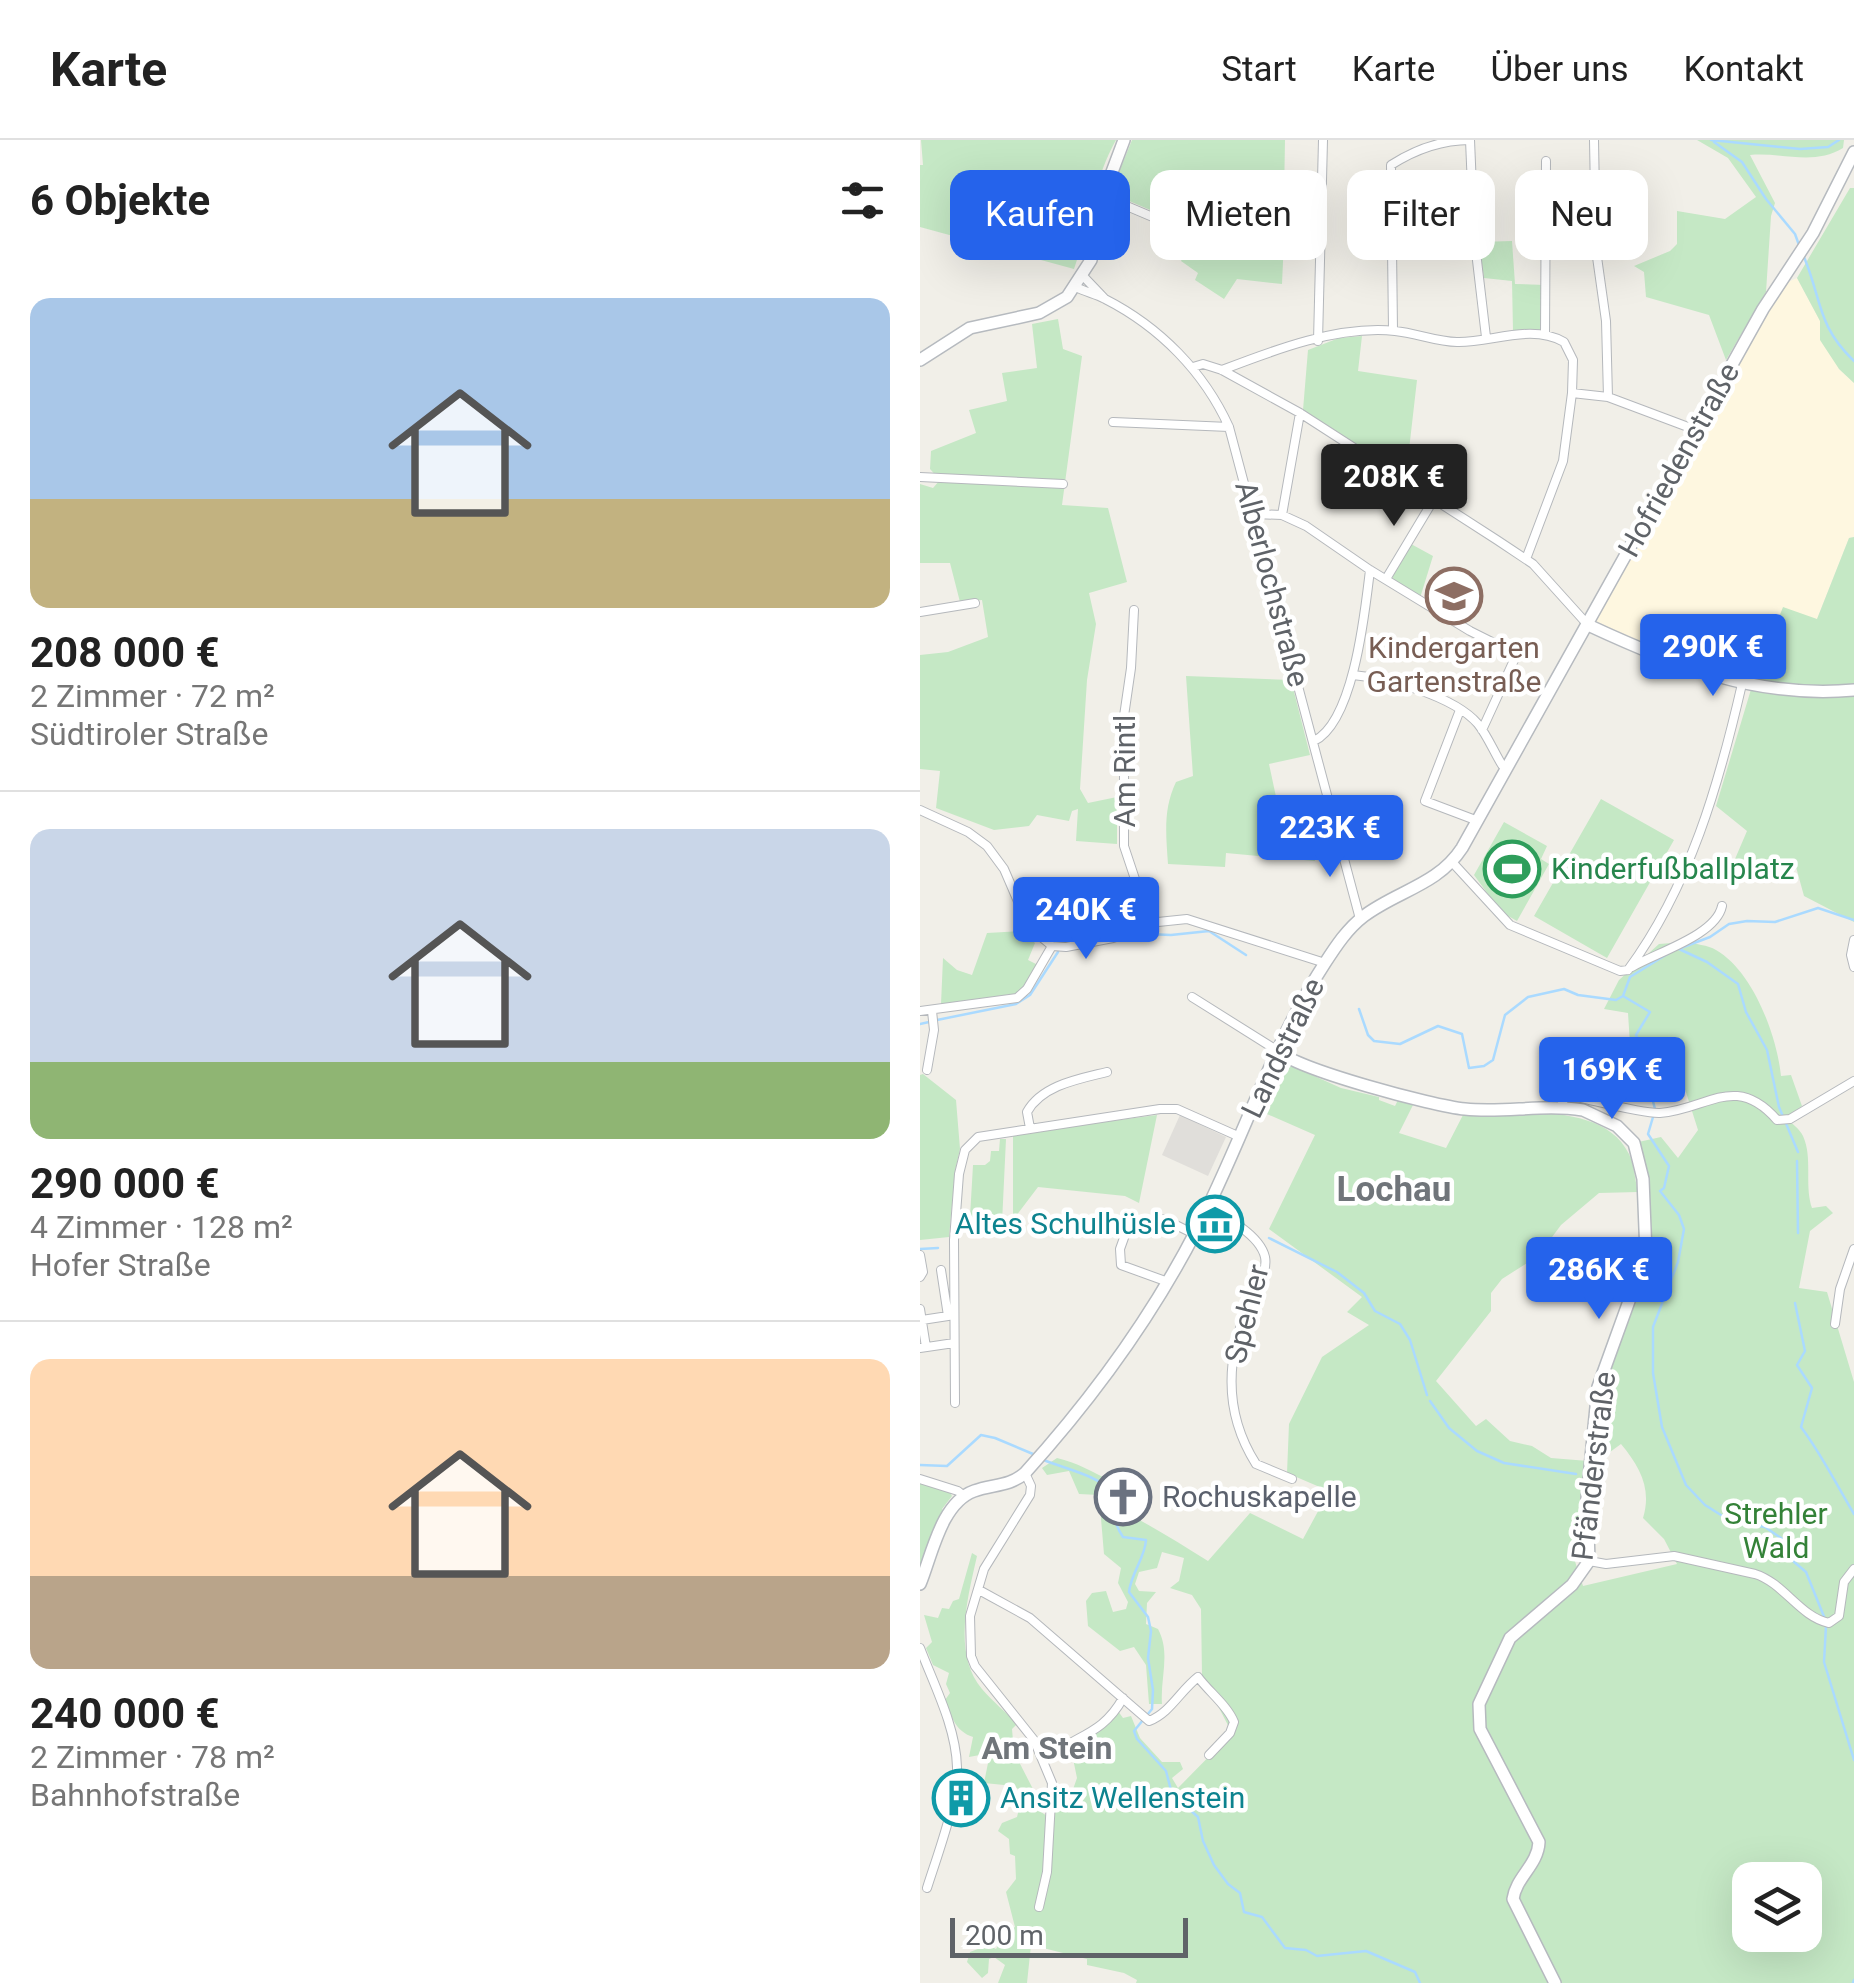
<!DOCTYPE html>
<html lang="de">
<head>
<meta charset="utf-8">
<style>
  body { margin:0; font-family:Roboto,sans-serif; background:#f6f6f6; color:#222; height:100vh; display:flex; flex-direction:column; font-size:38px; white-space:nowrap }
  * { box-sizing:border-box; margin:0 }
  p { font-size:32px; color:#767676 }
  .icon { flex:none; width:55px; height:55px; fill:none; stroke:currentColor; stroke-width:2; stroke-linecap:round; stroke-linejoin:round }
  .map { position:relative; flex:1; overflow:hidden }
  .details { display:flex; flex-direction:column; background:#fff; width:920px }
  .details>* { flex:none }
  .top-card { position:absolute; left:30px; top:30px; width:752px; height:90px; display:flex; gap:20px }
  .tools { position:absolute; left:812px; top:1722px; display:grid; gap:20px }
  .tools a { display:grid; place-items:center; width:90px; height:90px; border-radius:20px; background:#fff; box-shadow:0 10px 40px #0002; font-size:50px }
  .scale { position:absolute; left:30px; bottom:25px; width:238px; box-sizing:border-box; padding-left:10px; border:5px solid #5f6368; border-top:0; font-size:28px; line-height:35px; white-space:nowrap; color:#5f6368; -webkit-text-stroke:8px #fff; paint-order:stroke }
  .price { position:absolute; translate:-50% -85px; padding:0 22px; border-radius:10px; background:#2563eb; color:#fff; font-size:32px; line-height:65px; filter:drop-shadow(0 2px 5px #0008) }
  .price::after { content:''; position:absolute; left:50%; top:60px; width:30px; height:22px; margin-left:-15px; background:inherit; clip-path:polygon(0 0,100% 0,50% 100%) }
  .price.on { background:#222; color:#fff }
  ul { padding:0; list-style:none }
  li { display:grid; align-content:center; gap:20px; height:530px; padding:0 30px }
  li+li { border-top:2px solid #e0e0e0 }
  li span { display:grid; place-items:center; height:310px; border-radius:20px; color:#555 }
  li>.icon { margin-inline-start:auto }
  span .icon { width:180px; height:180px; fill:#fffc; stroke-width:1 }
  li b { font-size:42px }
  h2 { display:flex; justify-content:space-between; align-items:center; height:120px; padding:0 30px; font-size:42px }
  .chip { padding:0 35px; border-radius:20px; background:#fff; box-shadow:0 10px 40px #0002; font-size:35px; line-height:90px }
  .chip.on { background:#2563eb; color:#fff }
  header { display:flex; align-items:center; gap:60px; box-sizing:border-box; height:140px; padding:0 50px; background:#fff; border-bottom:2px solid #e0e0e0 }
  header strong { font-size:48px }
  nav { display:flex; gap:55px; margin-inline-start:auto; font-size:35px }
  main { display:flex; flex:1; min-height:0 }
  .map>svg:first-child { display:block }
  .commercial { fill:#fef7e0 }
  .industrial { fill:#e0deda }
  .green { fill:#c5e8c5; fill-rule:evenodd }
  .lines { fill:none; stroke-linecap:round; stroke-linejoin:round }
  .stream { stroke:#aadaff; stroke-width:2.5 }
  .street-casing { stroke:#b5b8bc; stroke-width:10 }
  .secondary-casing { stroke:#b6babf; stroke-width:14 }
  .street { stroke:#fff; stroke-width:8 }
  .secondary { stroke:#fff; stroke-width:11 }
  .labels { text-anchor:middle; stroke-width:9; stroke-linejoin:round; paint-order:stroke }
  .street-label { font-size:30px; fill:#5f6368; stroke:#fff }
  .education-label { font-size:30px; fill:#785e54; stroke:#fff }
  .leisure-label { font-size:30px; fill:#27864d; stroke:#fff; text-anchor:start }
  .culture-label { font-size:30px; fill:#0d838f; stroke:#fff; text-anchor:end }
  .worship-label { font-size:30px; fill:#5b616d; stroke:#fff; text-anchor:start }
  .park-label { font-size:30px; fill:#348238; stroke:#fff }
  .neighbourhood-label { font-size:32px; font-weight:bold; fill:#70757a; stroke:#fff }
  .quarter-label { font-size:35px; font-weight:bold; fill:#70757a; stroke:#fff }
</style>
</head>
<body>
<header>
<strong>Karte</strong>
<nav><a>Start</a><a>Karte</a><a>Über uns</a><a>Kontakt</a></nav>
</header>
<main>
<section class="details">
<h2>6 Objekte<svg class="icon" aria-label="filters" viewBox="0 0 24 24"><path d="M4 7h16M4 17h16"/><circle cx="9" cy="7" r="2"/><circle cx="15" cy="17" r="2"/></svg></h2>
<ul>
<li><span style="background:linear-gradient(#a9c7e8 65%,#c2b280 0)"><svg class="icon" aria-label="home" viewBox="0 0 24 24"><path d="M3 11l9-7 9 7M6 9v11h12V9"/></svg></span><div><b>208 000 €</b><p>2 Zimmer · 72 m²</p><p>Südtiroler Straße</p></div></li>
<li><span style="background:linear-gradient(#c9d6e8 75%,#8fb573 0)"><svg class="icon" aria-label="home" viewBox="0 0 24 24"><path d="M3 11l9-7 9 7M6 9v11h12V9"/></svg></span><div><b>290 000 €</b><p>4 Zimmer · 128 m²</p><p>Hofer Straße</p></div></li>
<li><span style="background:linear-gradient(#ffd9b3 70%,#b9a48a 0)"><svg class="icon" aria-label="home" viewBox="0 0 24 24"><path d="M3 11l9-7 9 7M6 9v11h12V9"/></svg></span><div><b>240 000 €</b><p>2 Zimmer · 78 m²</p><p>Bahnhofstraße</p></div></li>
</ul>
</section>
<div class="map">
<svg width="934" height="1843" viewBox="0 0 934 1843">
  <rect width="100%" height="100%" fill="#f1efe8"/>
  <path class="commercial" d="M 877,138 L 900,181 L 919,229 L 934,243 L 934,397 L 929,398 L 897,479 L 832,546 L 668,485 L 752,321 L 846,152 Z"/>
  <path class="industrial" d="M 260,975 L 306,997 L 288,1036 L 242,1015 Z"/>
  <path class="green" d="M 1,0 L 196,0 C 173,41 169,85 154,129 L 0,87 L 0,25 L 3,25 Z
    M 212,0 L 365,0 L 364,57 L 396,63 L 396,101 L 364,100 L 362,144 L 317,139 L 304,159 L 275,140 L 278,133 L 261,121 L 275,89 L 195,55 L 194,44 Z
    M 777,0 L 924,0 L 923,8 C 894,26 862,12 830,15 L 855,63 L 851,76 L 846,152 L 806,220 L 789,175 L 726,157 L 724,132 L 714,126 L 750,111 L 757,104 L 757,71 L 805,79 L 836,57 L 808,18 Z
    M 930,48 L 934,48 L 934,243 L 919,229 L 900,200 L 900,181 L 877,138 Z
    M 592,101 L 595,144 L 625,145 L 620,191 L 593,191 L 592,141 L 564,138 L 559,102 Z
    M 138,179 L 143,209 L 162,216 L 142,365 L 188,368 L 207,442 L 169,453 L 176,484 L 167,540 L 160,649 L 168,663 L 197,657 L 197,704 L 156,701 L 158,669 L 152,671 L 149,681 L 117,675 L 109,686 L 74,690 L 16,668 L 20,631 L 0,629 L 0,515 L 28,512 L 68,497 L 62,460 L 40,462 L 30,423 L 0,423 L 0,344 L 13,348 L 20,340 L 10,329 L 11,311 L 56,293 L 49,270 L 87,261 L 82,233 L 117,228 L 112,184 Z
    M 442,196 L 438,231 L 497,240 L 486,336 L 383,270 L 388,210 L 419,198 Z
    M 934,397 L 934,782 L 884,756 L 876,727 L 855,717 L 846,738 L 812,726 L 827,691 L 796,666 L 832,546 L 863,467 L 897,479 L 929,398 Z
    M 491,404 L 513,416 L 500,458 L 474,441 L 472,436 Z
    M 266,536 L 371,540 L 390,615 L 349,624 L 358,666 L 402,657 L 407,694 L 390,697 L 395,721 L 306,713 L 305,727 L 248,724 C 246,695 243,669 256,642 L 273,636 Z
    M 681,659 L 754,700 L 687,818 L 614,776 Z
    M 584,682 L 627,706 L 621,719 L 629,724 L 597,781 L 581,772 L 554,735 Z
    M 103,791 L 115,803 L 108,820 L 118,825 L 110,842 L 99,853 L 21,864 L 23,818 L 37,830 L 52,835 L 67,793 Z
    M 765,802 C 775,804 788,805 796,810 C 833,831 857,896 861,936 L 871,935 L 882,966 L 866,978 C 871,983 880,989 883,996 C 893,1018 884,1045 892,1068 L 906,1066 L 913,1073 L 890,1091 L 879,1148 L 907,1152 L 934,1242 L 934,1843 L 216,1843 L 217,1840 L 204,1833 L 167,1825 L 167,1819 L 111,1805 L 107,1843 L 78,1843 L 85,1825 L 74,1817 L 69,1819 L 68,1833 L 62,1838 L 47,1822 L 50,1812 L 68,1805 L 76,1809 L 86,1792 L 95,1787 L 86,1752 L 96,1739 L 95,1716 L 90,1714 L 89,1699 L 78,1691 L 82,1683 L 97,1677 L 103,1653 L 94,1646 L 64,1643 L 68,1623 L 65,1614 L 49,1617 L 53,1597 C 35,1591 32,1577 25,1560 L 30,1553 L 26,1544 L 29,1533 L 13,1525 L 6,1508 L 12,1502 L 4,1475 L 18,1478 L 22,1468 L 29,1469 L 33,1461 L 39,1459 L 52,1413 L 57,1416 C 48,1456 32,1514 62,1549 C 73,1562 86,1572 97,1584 L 92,1589 L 94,1612 L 115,1653 L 115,1668 L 130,1678 L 136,1659 L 151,1655 L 157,1638 L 150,1604 L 179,1592 L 198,1571 L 203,1578 L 211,1576 L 220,1598 L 242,1622 L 260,1622 L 263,1629 L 252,1638 L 258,1648 L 312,1593 L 282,1535 L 281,1469 L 272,1455 L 250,1448 L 259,1441 L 264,1418 L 242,1412 L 237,1428 L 219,1432 L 215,1444 L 219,1451 L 236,1452 L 227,1463 L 226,1484 L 238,1489 C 251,1513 240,1538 242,1564 L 229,1564 L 226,1525 L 214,1507 L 200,1511 L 168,1486 L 166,1461 L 172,1453 L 186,1451 L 193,1472 L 206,1469 L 208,1462 L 198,1443 L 201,1428 L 184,1414 L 179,1355 L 159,1354 L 149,1331 L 127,1335 L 122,1328 L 137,1318 C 157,1323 172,1331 190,1341 L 201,1370 C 232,1386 259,1403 288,1421 L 330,1373 L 383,1399 L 409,1351 L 367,1333 L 369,1284 L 402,1217 L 449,1185 L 427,1172 L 442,1157 L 349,1089 L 395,995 L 340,971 L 359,932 L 372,926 L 421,948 L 459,957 L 459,960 L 475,966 L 479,958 L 494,963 L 479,993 L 526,1008 L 543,975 C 591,974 683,960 709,1014 C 714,1025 715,1040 718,1052 L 679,1053 L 641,1085 L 618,1116 L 582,1139 L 571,1153 L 571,1171 L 516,1241 L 556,1286 L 566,1279 L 590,1301 L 612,1306 L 631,1318 L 668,1321 L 678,1247 L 726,1114 L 714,1003 L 741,997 L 758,1018 L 778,990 L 757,924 L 741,936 L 740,954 L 726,957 L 722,923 L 711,920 L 708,873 L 684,869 L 699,840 L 739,804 ZM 701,1304 C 720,1327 732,1349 723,1378 L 744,1399 L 757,1424 L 663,1446 L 650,1406 L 668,1385 L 669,1321 L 679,1320 ZM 830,1740 L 885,1740 L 885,1795 L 830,1795 Z
    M 3,934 L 36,960 L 40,1009 L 35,1031 L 29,1097 L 0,1100 L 0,935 Z
    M 237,975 L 219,1063 L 205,1056 L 118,1047 L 93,1080 L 93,994 Z
    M 80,999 L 86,999 L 82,1083 L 77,1083 L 76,1078 L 50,1077 L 53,1025 L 65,1025 L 70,1021 L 71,1011 L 79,1011 Z
    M 0,1341 L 29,1350 L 32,1356 L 22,1369 L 25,1372 L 0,1432 Z"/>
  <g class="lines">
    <path class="stream" d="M 791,0 L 880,9 L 908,7 L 919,0
      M 794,2 L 822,22 L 846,59 L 875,94 L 879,105
      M 884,117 C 902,160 897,186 934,221
      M 227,794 L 251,795 L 289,791 L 326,815
      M 148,802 C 168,788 184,787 207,790
      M 761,808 L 790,797 L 809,784 L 827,781 L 855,782 L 898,768 L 934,780
      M 759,809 L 787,822 L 818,844 L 826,872 L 847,910 L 859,967 L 878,1012
      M 703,856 L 730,872 L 716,895 L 732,932 L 730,950 L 735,969
      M 439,869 L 448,895 L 454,901 L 480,904 L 518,886 L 542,894 L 549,928 L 564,926 L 573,920 L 585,875 L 608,857 L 644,849 L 658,855 L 696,860 L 703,856 L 710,837 L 749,813
      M 17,880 L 96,864 L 110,855 L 138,812
      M 0,884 L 9,882
      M 733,977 L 728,994 L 749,1026 L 744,1048 L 740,1051 L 759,1075 L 764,1089 L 758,1122 L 733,1187 L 733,1233 L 742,1287 L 766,1345 L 785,1365 L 812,1382 L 845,1387 L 865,1401 L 873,1421 L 886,1432 L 905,1479
      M 877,1021 L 878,1093
      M 349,1098 L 417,1132 L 444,1153 L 455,1171 L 480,1184 L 490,1200 L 507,1255
      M 0,1109 L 18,1108
      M 875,1163 L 885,1211 L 877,1225 L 892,1248 L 881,1287 C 902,1315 916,1344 934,1374
      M 510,1261 L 529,1288 L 557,1311 L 584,1323 L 656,1334
      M 124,1320 C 139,1327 183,1337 189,1351 C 197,1369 189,1376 203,1397 L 226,1400 C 225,1418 211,1433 209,1452 L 228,1477 L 231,1491 L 228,1518 L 233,1550 L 232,1569 L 214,1591 L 217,1599 L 246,1631 L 252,1654 L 278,1677 L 283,1701 L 294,1725 L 308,1744 L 320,1753 L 324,1772 L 342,1777 L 365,1808 L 386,1810 L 397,1816 L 446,1811 L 495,1832 L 500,1843
      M 0,1325 L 27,1326 L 61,1295 L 75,1298 L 113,1314
      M 906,1486 L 904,1522 L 934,1620
      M 933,1843 L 934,1840"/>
    <g class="street-casing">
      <path id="street" d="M 674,0 L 676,110 L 686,181 L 688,257
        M 183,56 L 268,92
        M 163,136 L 184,158
        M 156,147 C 165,152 176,154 185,159 C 240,187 284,232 309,287 L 440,779
        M 473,190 L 471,25 C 496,9 521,0 550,0 L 554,95 L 566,197
        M 625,195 L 626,21
        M 398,201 L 403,0
        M 273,227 L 283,224 L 302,230 L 380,273 L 577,400 L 613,424 L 668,485
        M 302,230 C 354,210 419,185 475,191 C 496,193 517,202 537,202 C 571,203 611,183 644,202 L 653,220 L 652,253 L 688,257 L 776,290
        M 193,282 L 309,287
        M 0,337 L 143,344
        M 335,374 L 362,375 L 386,386 L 450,430 L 550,491 L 590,511 L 595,518 L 562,590
        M 362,375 L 380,273
        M 606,419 L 643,321 L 652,253
        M 466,439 L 514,359
        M 214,470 L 211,528 L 204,576 L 204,706 L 215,739 L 211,761 L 221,788
        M 0,472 L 55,463
        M 433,535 C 468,538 534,556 558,584 C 567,595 574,612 582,625 L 587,628
        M 540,570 L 505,661 L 558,681
        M 394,601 C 434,582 445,471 450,430
        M 0,670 L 48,692 L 67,706 L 84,729 L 109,787 L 132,806 L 146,807 L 193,798 L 238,782 L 267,779 L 405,823
        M 532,722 L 590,785 L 700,831 L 708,830
        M 934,800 L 931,815 L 934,827
        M 712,827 C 738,812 796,795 802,766
        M 708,830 C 770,746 799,644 822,544
        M 272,857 L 358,911
        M 0,871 L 97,858 L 107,849 L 132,806
        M 7,930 L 14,890 L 12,871
        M 640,967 L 647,955 C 669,959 722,974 740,973 C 787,970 815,932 857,980 L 870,979 L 934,941
        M 110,988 L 107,972 C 122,945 159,939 187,932
        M 287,1067 C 306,1077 340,1095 345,1117 C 348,1132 336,1148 330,1161 C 306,1216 303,1272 336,1324 L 372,1339
        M 0,1115 L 3,1132 L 0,1137
        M 248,1142 L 201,1125 L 200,1109 L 205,1095 L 224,1084 L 244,1079 L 274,1094
        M 0,1169 L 6,1207
        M 2,1180 L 28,1176 L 21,1130
        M 915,1184 L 920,1149 L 934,1109
        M 0,1208 L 34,1203
        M 35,1263 L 34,1100 L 39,1034 L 45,1010 L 58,997 L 240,969 L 257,969 L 320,997
        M 105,1333 L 111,1346 L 110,1355 L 64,1429 L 50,1476 L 51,1516 L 55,1526 L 114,1600 L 132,1643 L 127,1732 L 119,1767
        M 0,1339 L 38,1351 L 44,1356
        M 669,1421 L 686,1424 L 754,1416 L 835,1434 C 864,1443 880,1477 909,1483 L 919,1476 L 924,1442 L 934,1429
        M 59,1450 L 110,1478 L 229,1581 C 250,1573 260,1551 278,1537 C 289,1552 307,1565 314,1582 L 310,1593 L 289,1615
        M 0,1508 C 14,1545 36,1587 37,1627 C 38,1661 17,1716 7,1748
        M 125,1620 C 156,1594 182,1596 203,1558"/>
    </g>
    <g class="secondary-casing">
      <path id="secondary" d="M 0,220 L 50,188 L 119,173 L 147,157 L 171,120 L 183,56 L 204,0
        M 668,485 C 754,525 836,559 934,550
        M 358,911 C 379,930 513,966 545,969 C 584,973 623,964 663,970 L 697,986 L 714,1003 L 723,1039 L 726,1114 L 678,1247 L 667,1358 L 669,1421 L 652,1445 L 590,1498 L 559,1564 L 560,1589 L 619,1702 C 618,1725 596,1737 593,1759 L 635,1843
        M 0,1444 C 12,1415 21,1363 54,1351 C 72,1344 89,1347 105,1333 C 171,1260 231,1178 276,1091 C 322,1003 351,906 405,823 C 416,806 427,789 444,776 C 477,751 518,745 542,708 L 843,169 L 893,93 L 934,12"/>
    </g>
    <use href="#street" class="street"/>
    <use href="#secondary" class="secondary"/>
  </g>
  <defs>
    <g id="school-ring" transform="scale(2.875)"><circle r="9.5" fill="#fff" stroke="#8d6e63" stroke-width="1.5"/><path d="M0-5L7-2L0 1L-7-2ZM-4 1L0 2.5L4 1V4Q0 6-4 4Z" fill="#8d6e63"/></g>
    <g id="stadium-ring" transform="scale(2.875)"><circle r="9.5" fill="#fff" stroke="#2e9e5b" stroke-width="1.5"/><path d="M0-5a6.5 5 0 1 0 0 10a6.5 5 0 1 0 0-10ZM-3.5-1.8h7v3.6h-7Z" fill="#2e9e5b"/></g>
    <g id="museum-ring" transform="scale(2.875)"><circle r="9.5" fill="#fff" stroke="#0f9aa8" stroke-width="1.5"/><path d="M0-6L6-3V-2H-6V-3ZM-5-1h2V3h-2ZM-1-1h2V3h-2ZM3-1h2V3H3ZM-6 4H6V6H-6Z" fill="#0f9aa8"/></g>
    <g id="church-ring" transform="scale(2.875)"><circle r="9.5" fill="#fff" stroke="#6b7280" stroke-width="1.5"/><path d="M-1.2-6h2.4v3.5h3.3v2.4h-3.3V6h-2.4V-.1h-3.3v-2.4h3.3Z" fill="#6b7280"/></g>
    <g id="building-ring" transform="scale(2.875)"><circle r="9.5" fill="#fff" stroke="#0f9aa8" stroke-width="1.5"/><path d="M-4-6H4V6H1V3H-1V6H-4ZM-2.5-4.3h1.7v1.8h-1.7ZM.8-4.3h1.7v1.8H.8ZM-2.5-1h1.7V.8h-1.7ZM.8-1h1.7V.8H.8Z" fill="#0f9aa8"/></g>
  </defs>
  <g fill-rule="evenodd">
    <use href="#school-ring" x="534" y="456"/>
    <use href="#stadium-ring" x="592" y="729"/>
    <use href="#museum-ring" x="295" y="1084"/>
    <use href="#church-ring" x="203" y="1357"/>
    <use href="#building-ring" x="41" y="1658"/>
  </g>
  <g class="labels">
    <g class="street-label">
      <text transform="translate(759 320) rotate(-61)" y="10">Hofriedenstraße</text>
      <text transform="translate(352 444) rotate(75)" y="10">Alberlochstraße</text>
      <text transform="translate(205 631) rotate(-90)" y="10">Am Rintl</text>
      <text transform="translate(363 908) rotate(-64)" y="10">Landstraße</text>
      <text transform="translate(327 1174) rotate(-76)" y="10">Spehler</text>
      <text transform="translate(674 1326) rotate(-83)" y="10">Pfänderstraße</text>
    </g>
    <g class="education-label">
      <text x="534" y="518">Kindergarten<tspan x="534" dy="34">Gartenstraße</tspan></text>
    </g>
    <g class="leisure-label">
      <text x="631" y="739">Kinderfußballplatz</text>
    </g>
    <g class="culture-label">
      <text x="256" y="1094">Altes Schulhüsle</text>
      <text x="80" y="1668" text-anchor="start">Ansitz Wellenstein</text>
    </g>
    <g class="worship-label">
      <text x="242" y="1367">Rochuskapelle</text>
    </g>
    <g class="park-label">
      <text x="856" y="1384">Strehler<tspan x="856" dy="34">Wald</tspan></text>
    </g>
    <g class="neighbourhood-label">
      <text x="127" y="1619">Am Stein</text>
    </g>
    <g class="quarter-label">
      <text x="474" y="1061">Lochau</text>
    </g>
  </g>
</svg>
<div class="tools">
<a><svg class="icon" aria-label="layers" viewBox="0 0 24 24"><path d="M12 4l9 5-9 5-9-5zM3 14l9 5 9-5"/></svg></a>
</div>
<div class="scale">200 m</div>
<b class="price on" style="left:474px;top:389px">208K €</b>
<b class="price" style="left:793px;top:559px">290K €</b>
<b class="price" style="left:410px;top:740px">223K €</b>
<b class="price" style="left:166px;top:822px">240K €</b>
<b class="price" style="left:692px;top:982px">169K €</b>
<b class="price" style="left:679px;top:1182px">286K €</b>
<div class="top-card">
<a class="chip on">Kaufen</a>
<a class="chip">Mieten</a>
<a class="chip">Filter</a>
<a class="chip">Neu</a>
</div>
</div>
</main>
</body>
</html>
